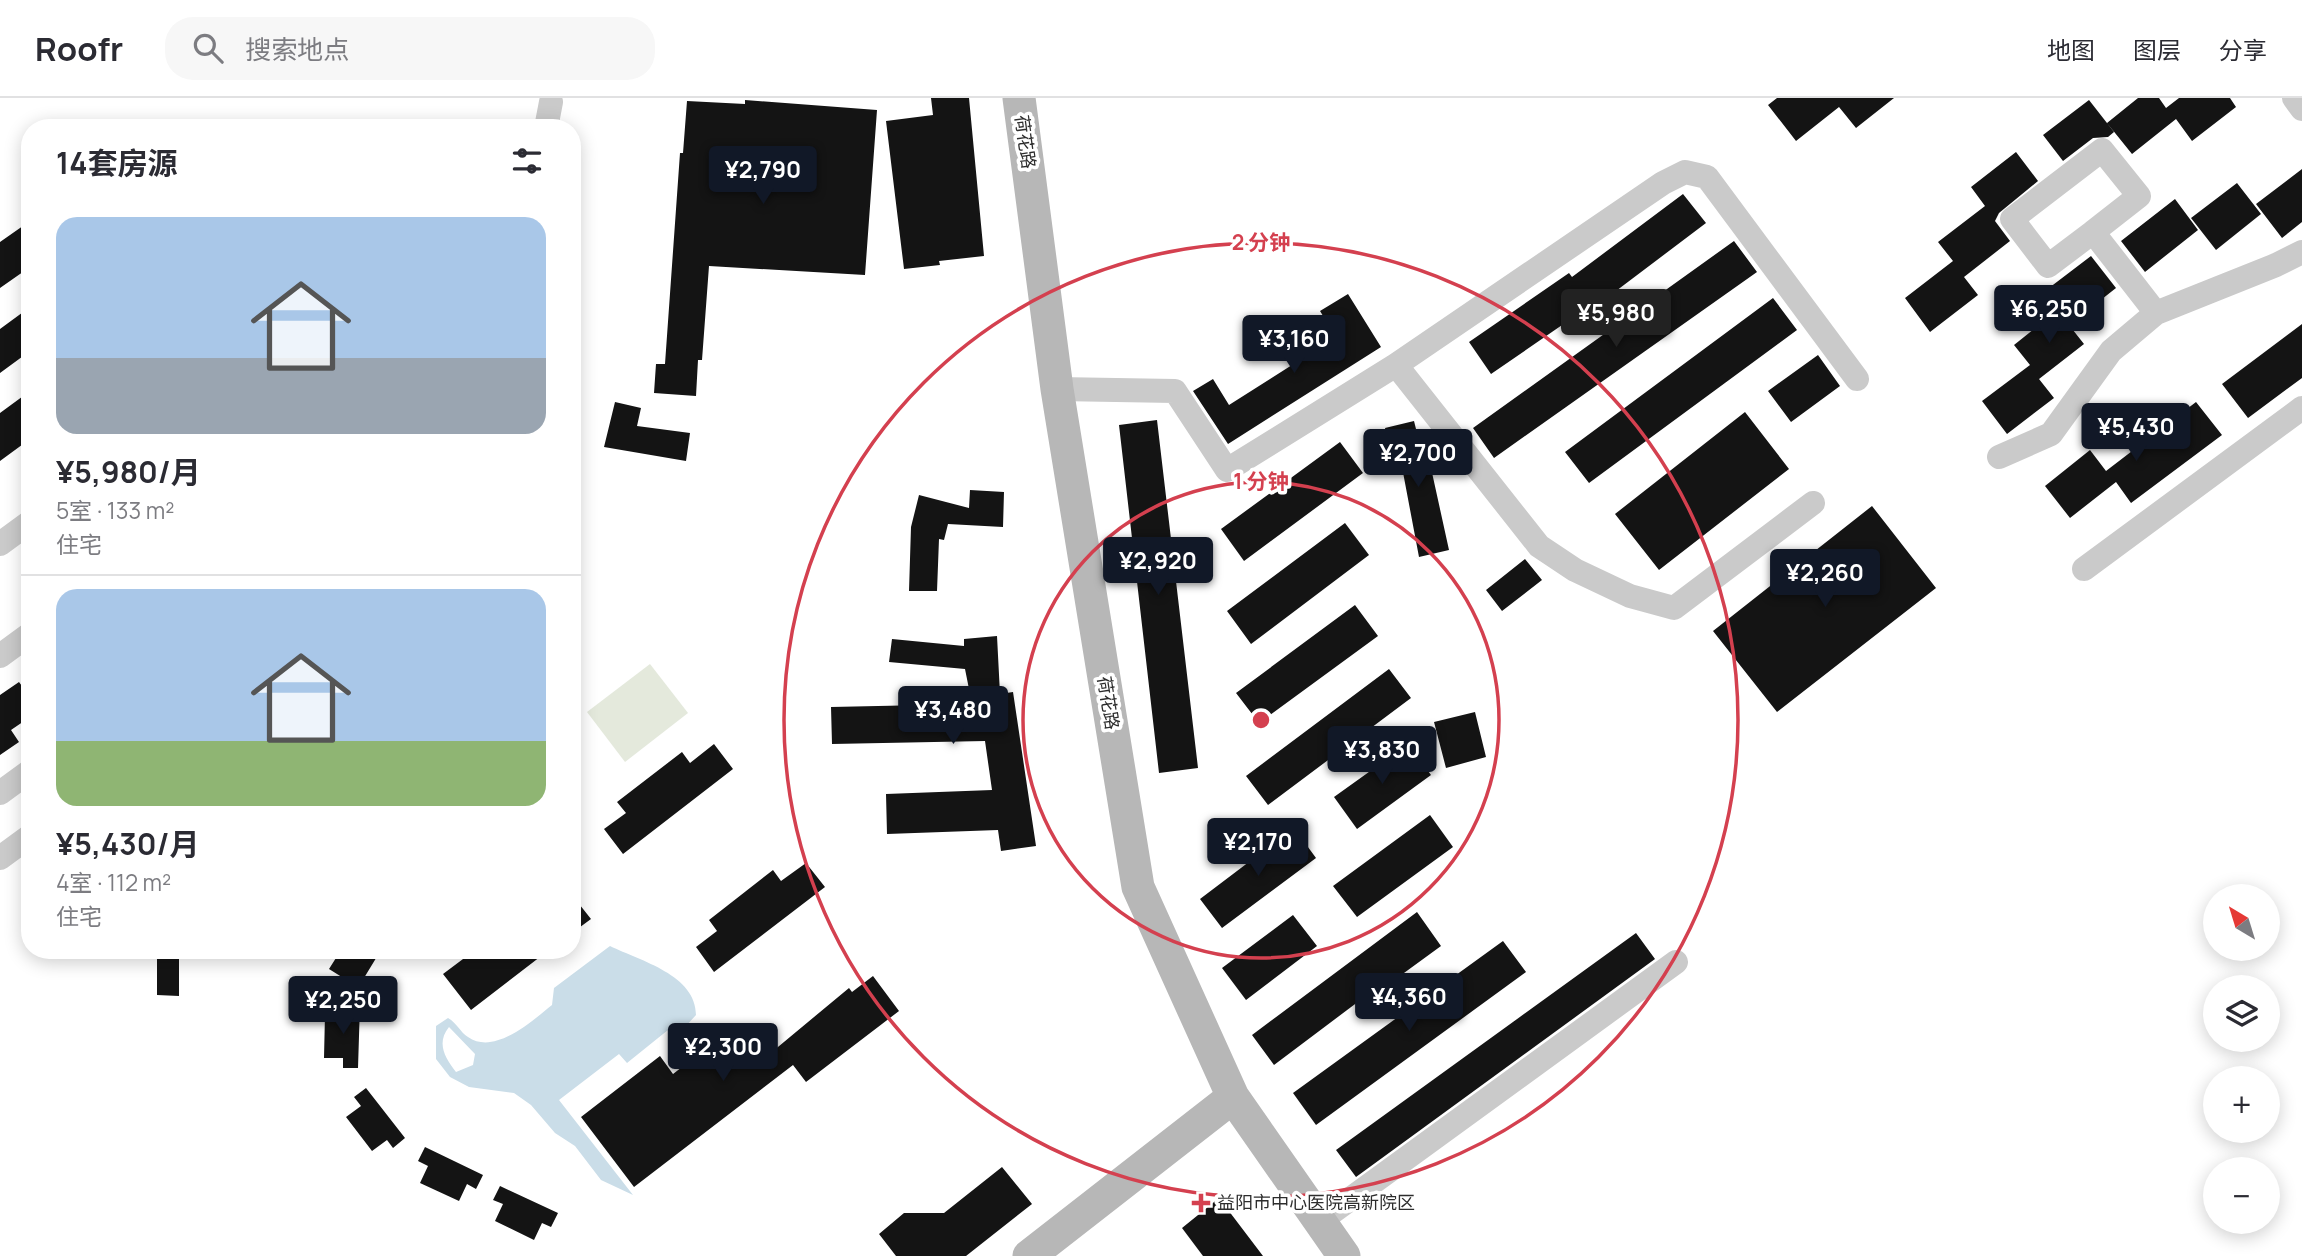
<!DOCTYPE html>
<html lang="zh">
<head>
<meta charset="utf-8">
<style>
  body { margin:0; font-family:Manrope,"Noto Sans SC",sans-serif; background:#f7f7f7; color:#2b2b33; height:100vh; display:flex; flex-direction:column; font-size:26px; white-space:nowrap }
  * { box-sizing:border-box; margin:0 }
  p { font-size:23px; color:#7c7c81 }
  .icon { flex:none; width:38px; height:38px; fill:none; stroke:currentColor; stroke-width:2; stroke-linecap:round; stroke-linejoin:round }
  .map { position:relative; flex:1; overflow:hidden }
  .drawer { position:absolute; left:21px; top:21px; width:560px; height:840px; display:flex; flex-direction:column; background:#fff; border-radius:28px; box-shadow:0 4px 18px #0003 }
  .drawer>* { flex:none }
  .needle { width:46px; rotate:322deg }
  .buttons { position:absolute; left:2203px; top:786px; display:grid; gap:14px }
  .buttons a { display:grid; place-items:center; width:77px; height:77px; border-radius:50%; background:#fff; box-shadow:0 4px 18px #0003; font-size:35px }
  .price { position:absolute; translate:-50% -60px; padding:0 16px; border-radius:7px; background:#111827; color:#fff; font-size:23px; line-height:46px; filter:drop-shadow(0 2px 4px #0008) }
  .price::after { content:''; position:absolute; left:50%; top:42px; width:21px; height:16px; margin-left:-10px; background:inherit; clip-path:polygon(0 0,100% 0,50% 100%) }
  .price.active { background:#222; color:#fff }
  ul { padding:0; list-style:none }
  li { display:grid; align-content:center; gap:14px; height:371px; padding:0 35px }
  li+li { border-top:2px solid #e1e1e2 }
  li span { display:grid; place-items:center; height:217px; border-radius:21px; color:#555 }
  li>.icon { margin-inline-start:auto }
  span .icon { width:126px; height:126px; fill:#fffc; stroke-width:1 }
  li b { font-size:30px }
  h2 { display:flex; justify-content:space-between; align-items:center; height:84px; padding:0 35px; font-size:30px }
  header { display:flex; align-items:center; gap:42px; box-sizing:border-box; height:98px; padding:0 35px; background:#fff; border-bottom:2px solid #e1e1e2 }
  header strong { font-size:33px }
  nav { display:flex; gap:38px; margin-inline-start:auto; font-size:24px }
  .search { width:490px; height:63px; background:#f7f7f7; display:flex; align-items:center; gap:18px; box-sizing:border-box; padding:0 24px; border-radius:28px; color:#7c7c81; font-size:26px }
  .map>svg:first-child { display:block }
  .green { fill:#e4e9dc }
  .water { fill:#cadde8; fill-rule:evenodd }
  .building { fill:#141414 }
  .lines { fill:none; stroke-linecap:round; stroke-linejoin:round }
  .street { stroke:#cacaca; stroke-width:24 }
  .secondary { stroke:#b7b7b7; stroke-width:33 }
  .ring { fill:none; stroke:#d4404f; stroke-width:3.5 }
  .poi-dot { fill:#d4404f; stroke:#fff; stroke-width:2.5 }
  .labels { text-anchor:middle; stroke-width:7; stroke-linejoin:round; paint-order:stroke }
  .street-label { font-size:18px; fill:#2d2d2d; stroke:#fff }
  .poi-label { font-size:18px; fill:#2d2d2d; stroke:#fff; text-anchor:start }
  .centre { fill:#d4404f; stroke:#fff; stroke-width:3.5 }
  .ring-label { font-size:21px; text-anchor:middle; font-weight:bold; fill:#d4404f; stroke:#fff; stroke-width:7; stroke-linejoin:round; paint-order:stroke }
</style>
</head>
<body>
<header>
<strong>Roofr</strong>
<div class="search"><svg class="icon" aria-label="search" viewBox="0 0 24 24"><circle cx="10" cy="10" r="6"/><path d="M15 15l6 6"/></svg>搜索地点</div>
<nav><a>地图</a><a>图层</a><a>分享</a></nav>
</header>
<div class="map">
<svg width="2302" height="1158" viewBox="0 0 2302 1158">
  <rect width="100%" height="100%" fill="#fff"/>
  <path class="green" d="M 650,566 L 688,615 L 625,664 L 587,614 Z"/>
  <path class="water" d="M 610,848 C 641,863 696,877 696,917 L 685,929 L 668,932 L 627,965 L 619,956 L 559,1002 L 633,1097 L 601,1082 L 575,1048 L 555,1035 L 531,1007 L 514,995 L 469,989 L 450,979 L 436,961 L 436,928 L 448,920 C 457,925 460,934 468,939 C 495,958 533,922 552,907 L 554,890 ZM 449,929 L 475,956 L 473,967 L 456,974 C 445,960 436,945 449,929 Z"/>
  <path class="building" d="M 931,0 L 969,0 L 984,158 L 939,163 L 940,167 L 904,171 L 886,23 L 933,17 Z
    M 1777,0 L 1894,0 L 1856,30 L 1839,9 L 1796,43 L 1768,7 Z
    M 2138,0 L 2159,0 L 2166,10 L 2179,0 L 2230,0 L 2236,9 L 2192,43 L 2176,21 L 2132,56 L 2107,25 Z
    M 745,2 L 877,12 L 865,177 L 709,168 L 702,262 L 698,262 L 696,298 L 654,295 L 656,266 L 665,266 L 680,55 L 683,55 L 687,3 L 745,6 Z
    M 2089,2 L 2114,34 L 2108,39 L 2093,40 L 2063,63 L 2043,37 Z
    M 2016,54 L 2038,83 L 1999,115 L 1995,123 L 2010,143 L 1964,179 L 1978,197 L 1930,234 L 1905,200 L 1953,163 L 1938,144 L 1985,108 L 1971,89 Z
    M 2302,71 L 2302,124 L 2282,140 L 2256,106 Z
    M 2237,85 L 2261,116 L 2216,152 L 2191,120 Z
    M 1683,96 L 1706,125 L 1612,196 L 1610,194 L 1491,276 L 1469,244 L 1569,175 L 1572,179 Z
    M 2175,101 L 2198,132 L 2145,174 L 2121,143 Z
    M 30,123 L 30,169 L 0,190 L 0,144 Z
    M 1734,143 L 1757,174 L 1494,360 L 1473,330 Z
    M 2091,158 L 2116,190 L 2069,227 L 2084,246 L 2039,281 L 2054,300 L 2007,336 L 1982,303 L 2030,267 L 2014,247 L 2059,211 L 2045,193 Z
    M 1348,196 L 1381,249 L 1228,346 L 1193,293 L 1213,281 L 1229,307 L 1336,239 L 1320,213 Z
    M 1773,200 L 1797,232 L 1589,385 L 1565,354 Z
    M 30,209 L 30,253 L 0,275 L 0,231 Z
    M 2302,226 L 2302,280 L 2248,320 L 2222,286 Z
    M 1818,257 L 1840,288 L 1791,324 L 1768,293 Z
    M 30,293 L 30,341 L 0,363 L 0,315 Z
    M 615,304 L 641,310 L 637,328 L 690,335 L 686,363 L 604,349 Z
    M 2196,304 L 2222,337 L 2131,405 L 2116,384 L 2070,420 L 2045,388 L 2090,352 L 2106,373 Z
    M 1745,314 L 1789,371 L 1659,472 L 1615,416 Z
    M 1157,322 L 1198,670 L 1159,675 L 1119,327 Z
    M 1414,323 L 1426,371 L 1431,370 L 1449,452 L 1419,459 L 1402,369 L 1394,371 L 1385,330 Z
    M 1340,344 L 1363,375 L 1244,463 L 1221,431 Z
    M 970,392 L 1004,394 L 1003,429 L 948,426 L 944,442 L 939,441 L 937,493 L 909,493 L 911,429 L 919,397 L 969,410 Z
    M 1872,408 L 1936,490 L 1777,614 L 1713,533 Z
    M 1345,425 L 1369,457 L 1251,546 L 1227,513 Z
    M 1525,461 L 1542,482 L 1502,513 L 1486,492 Z
    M 1355,507 L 1378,538 L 1259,625 L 1236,595 Z
    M 997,538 L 1000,596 L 1013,594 L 1036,748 L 1001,753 L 998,732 L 887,736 L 886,696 L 992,692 L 985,643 L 832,646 L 831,609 L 972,606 L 965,571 L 889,564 L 892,541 L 964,548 L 964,541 Z
    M 1389,571 L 1411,600 L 1268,707 L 1246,678 Z
    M 19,584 L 30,599 L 30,619 L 11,632 L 19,644 L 0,657 L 0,597 Z
    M 1475,614 L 1486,659 L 1446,670 L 1434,624 Z
    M 714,646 L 733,671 L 623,756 L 604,731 L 626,715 L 617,704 L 682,654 L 690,665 Z
    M 1408,646 L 1431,677 L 1357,731 L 1334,699 Z
    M 1430,717 L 1453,749 L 1357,819 L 1333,788 Z
    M 1294,730 L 1316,760 L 1222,830 L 1200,801 Z
    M 806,765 L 825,789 L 714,874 L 696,849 L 717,833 L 709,822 L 773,772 L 781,783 Z
    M 572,797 L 591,821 L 572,835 Z
    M 1417,814 L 1441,848 L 1393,883 L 1391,879 L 1274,967 L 1252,937 Z
    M 1293,817 L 1317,848 L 1246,902 L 1222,870 Z
    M 1636,835 L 1655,861 L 1356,1079 L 1336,1052 Z
    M 1503,843 L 1526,874 L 1316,1027 L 1293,995 Z
    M 341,852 L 381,852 L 353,898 L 340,890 L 345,881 L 329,871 Z
    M 475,852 L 549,852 L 471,912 L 443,876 Z
    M 157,860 L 179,860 L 179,898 L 157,897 Z
    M 873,878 L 899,913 L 806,984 L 793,967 L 634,1089 L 581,1019 L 660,958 L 673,976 L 734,929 L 761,963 L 849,890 L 852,894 Z
    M 345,906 L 360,906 L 358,970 L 343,970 L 343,960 L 324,960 L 325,916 L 344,917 Z
    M 366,990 L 405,1040 L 393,1050 L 387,1042 L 372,1053 L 346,1019 L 361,1008 L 354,999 Z
    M 425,1049 L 483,1077 L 476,1091 L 467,1086 L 459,1103 L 420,1085 L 428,1068 L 418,1063 Z
    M 1002,1069 L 1032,1106 L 966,1158 L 896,1158 L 879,1136 L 904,1115 L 944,1115 Z
    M 500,1088 L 558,1115 L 551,1129 L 542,1125 L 534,1142 L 495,1123 L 503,1106 L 493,1102 Z
    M 1219,1100 L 1263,1158 L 1203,1158 L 1182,1130 Z"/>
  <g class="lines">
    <path class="street" d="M 2294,0 L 2302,11
      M 546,30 L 551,4
      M 2093,134 L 2048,168 L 2012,121 L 2102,52 L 2139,98 L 2093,134 L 2156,215
      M 1396,267 L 1663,85 L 1685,74 L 1707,79 L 1857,281
      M 1057,291 L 1175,293 L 1227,372 L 1396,267 L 1539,448 L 1575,472 L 1630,498 L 1674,510 L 1813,405
      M 1999,359 L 2051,336 L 2111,253 L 2156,215 L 2276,167 L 2302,154
      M 0,446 L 30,424
      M 2084,471 L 2302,310
      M 0,558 L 30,536
      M 0,695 L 30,673
      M 0,760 L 30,738
      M 1320,1123 L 1676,864"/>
    <path class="secondary" d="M 1019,0 L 1057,291 L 1138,789 L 1233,999 L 1344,1158
      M 1029,1158 L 1233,999"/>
  </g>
  <g class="ring">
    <circle cx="1261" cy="622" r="238"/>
    <circle cx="1261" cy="622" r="477"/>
  </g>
  <path class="poi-dot" d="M1197.5 1094.5h7v7h7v7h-7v7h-7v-7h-7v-7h7z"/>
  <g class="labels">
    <g class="street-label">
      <text transform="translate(1025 44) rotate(82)" y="6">荷花路</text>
      <text transform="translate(1108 605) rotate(81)" y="6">荷花路</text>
    </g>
    <g class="poi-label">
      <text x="1217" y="1111">益阳市中心医院高新院区</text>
    </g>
  </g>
  <circle cx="1261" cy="622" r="10" class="centre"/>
  <g class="ring-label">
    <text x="1261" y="152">2 分钟</text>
    <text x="1261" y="391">1 分钟</text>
  </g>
</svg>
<div class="buttons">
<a><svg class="needle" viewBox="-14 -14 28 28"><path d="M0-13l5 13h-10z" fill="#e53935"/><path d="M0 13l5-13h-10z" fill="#7c7c81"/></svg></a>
<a><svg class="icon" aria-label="layers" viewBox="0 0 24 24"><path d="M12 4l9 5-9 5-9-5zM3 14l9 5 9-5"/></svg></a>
<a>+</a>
<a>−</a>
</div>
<b class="price" style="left:763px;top:108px">¥2,790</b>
<b class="price" style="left:2049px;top:247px">¥6,250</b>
<b class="price active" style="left:1616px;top:251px">¥5,980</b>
<b class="price" style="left:1294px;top:277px">¥3,160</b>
<b class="price" style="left:2136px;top:365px">¥5,430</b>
<b class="price" style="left:1418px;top:391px">¥2,700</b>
<b class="price" style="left:1158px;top:499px">¥2,920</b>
<b class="price" style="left:1825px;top:511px">¥2,260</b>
<b class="price" style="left:953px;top:648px">¥3,480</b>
<b class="price" style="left:1382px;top:688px">¥3,830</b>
<b class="price" style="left:1258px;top:780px">¥2,170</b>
<b class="price" style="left:1409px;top:935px">¥4,360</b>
<b class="price" style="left:343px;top:938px">¥2,250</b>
<b class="price" style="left:723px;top:985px">¥2,300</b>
<section class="drawer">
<h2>14套房源<svg class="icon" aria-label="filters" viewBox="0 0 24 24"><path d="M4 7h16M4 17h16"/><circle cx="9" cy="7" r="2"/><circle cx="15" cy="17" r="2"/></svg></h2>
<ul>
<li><span style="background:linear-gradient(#a9c7e8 65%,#9aa5b1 0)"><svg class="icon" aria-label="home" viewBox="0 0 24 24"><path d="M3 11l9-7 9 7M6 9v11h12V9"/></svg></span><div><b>¥5,980/月</b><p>5室 · 133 m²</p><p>住宅</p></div></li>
<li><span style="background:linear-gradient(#a9c7e8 70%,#8fb573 0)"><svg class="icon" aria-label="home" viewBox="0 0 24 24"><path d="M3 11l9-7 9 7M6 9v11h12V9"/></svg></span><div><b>¥5,430/月</b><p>4室 · 112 m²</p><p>住宅</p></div></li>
</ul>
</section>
</div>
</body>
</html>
